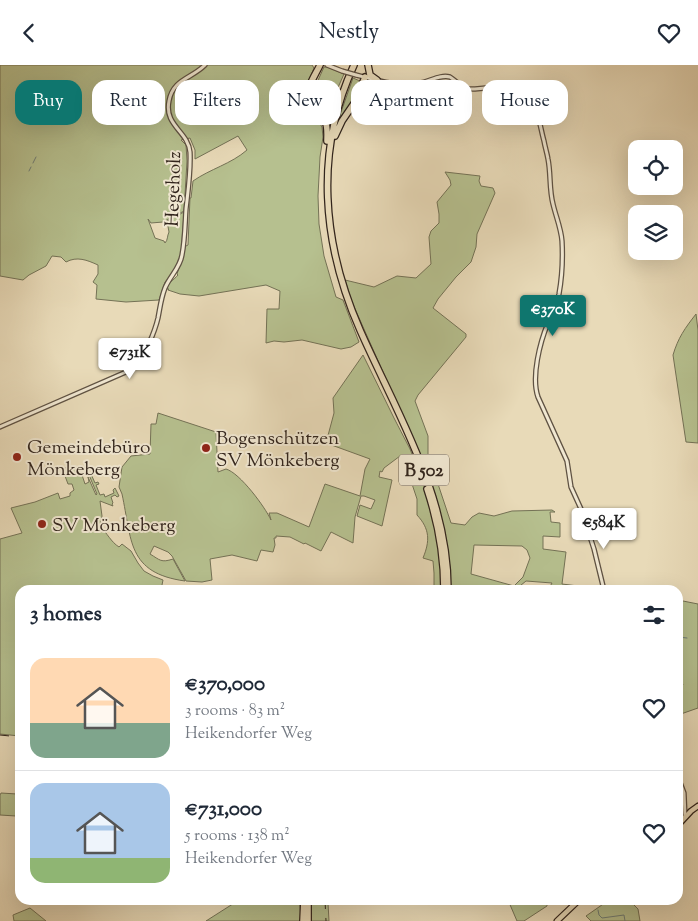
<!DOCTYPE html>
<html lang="en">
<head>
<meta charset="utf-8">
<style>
  body { margin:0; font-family:"Sorts Mill Goudy",serif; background:#f6f6f7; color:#1f2937; height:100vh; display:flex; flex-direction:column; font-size:19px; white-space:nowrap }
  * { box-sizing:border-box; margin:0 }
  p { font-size:16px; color:#747a83 }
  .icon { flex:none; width:28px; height:28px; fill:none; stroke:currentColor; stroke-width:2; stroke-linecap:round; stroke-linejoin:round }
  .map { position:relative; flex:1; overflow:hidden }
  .panel { position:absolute; left:15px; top:520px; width:668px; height:320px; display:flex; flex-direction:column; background:#fff; border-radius:15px; box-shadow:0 5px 20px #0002 }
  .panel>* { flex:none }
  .hud { position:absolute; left:15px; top:15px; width:669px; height:45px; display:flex; gap:10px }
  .controls { position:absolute; left:628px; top:75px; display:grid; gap:10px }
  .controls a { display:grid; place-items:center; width:55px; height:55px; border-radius:10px; background:#fff; box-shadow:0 5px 20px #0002; font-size:25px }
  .price { position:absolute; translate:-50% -42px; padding:0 11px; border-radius:5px; background:#fff; color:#222; font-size:16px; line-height:32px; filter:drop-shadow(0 1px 2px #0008) }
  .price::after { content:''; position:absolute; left:50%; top:30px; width:15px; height:11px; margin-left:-8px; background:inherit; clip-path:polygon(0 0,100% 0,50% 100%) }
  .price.on { background:#0f766e; color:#fff }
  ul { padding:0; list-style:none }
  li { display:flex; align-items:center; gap:15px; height:125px; padding:0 15px }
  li+li { border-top:1px solid #e0e1e3 }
  li span { display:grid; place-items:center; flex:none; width:140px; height:100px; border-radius:15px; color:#555 }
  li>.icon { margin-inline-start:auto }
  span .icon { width:60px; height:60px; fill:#fffc; stroke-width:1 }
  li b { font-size:21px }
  h2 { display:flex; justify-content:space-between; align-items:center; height:60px; padding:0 15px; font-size:21px }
  .chip { padding:0 18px; border-radius:15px; background:#fff; box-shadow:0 5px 20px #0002; font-size:18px; line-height:45px }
  .chip.on { background:#0f766e; color:#fff }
  header { display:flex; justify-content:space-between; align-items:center; height:65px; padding:0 15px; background:#fff; font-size:22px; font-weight:600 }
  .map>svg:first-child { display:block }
  .green { fill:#b6c08f; stroke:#747256; fill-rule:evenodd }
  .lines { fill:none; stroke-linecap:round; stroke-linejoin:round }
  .stream { stroke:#6f7e78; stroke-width:1 }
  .minor-casing { stroke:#5f5243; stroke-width:5.5 }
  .major-casing { stroke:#31241c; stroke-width:7 }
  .highway-casing { stroke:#31241c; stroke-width:8 }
  .minor { stroke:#f0e7d1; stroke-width:3 }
  .major { stroke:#e8dab8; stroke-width:4.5 }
  .highway { stroke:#e8dab8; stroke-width:5.5 }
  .rail { stroke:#31241c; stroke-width:1; stroke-dasharray:9 9; stroke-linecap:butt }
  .minor-bridge-casing { stroke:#5f5243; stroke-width:5.5; stroke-linecap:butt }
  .minor-bridge { stroke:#f0e7d1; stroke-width:3 }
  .poi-dot { fill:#8f2418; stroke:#f0e7d1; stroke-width:2 }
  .labels { text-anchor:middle; stroke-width:4; stroke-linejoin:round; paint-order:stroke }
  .shield { fill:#f0e7d1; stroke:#6a5e52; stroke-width:1 }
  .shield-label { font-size:18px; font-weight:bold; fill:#31241c }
  .street-label { font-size:19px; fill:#31241c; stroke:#f0e7d1 }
  .poi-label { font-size:19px; fill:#31241c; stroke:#f0e7d1; text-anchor:start }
</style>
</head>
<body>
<header><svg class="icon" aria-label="back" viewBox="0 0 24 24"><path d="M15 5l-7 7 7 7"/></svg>Nestly<svg class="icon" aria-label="heart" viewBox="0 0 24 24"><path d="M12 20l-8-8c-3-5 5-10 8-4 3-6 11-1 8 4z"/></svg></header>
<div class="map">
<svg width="698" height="856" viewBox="0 0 698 856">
  <rect width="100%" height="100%" fill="#e8dab8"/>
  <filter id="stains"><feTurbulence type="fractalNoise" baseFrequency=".004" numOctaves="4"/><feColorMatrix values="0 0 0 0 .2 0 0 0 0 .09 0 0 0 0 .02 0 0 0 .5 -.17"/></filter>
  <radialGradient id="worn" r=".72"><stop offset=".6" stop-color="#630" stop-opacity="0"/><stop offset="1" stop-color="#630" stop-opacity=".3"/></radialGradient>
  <path class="green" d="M 0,0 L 312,0 L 314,3 L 306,22 L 305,31 L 308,38 L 322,62 L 323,72 L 320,92 L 318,131 L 319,159 L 324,191 L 336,232 L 343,235 L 359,277 L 351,282 L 341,284 L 302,275 L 284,277 L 274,276 L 266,278 L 267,244 L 279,244 L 280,226 L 266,220 L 199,231 L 180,229 L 168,225 L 169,224 L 167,224 C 168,217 174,215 178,210 L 177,209 L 182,194 L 184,181 L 186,181 L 188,180 L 190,133 L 191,133 L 193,116 C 210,104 231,99 247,85 L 238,71 L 195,94 L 195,85 L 190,73 L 181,75 L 186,80 L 187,96 L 184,146 L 163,157 L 151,158 L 148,154 L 155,173 L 164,176 L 165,178 C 168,175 167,171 169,167 L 167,156 L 184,147 L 181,190 L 172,209 L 165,217 L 159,235 L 126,237 L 96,234 L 97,220 L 93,217 L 98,209 L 98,200 C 87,195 77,191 66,197 L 61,192 L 52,191 L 46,201 L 29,210 L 23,215 L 0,211 Z
    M 324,2 L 327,2 L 344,9 L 336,27 L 332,30 L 327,36 L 321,34 L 315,30 L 315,22 Z
    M 353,13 L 360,16 L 361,18 L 352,38 L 343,52 L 341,52 L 340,50 Z
    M 445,107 L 480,111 L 479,116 L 481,121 L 493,123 L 495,128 L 477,169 L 476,182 L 471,197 L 456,212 L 438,234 L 433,243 L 466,269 L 466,272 L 418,330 L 415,336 L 428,371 L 428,393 L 438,419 L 451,458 L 465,460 L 472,452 L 479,448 L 494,451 L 512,446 L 552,445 L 555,447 L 550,447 L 551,457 L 560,458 L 560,472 L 543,471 L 543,484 L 566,487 L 562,519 L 578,521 L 580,525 L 548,525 L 552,518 L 526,516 L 515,525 L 450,525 L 450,502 L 445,468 L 435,429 L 422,395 L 352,237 L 345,215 L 374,222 L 397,211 L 416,213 L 431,199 L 429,172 L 431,166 L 439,158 L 439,149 L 437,137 L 451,120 L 450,115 ZM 474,480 L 522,481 L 527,485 L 530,493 L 523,512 L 514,521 L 471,509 Z
    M 696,249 L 698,265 L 698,378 L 686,377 L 673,290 C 678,273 685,263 696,249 Z
    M 363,290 L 394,353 L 410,384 L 428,431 L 437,464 L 443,525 L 434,525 L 434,508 L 433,496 L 423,493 C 430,476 430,464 417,450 L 417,434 L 412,419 L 405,417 L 409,412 L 407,404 L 400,391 L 384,403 L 382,407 L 380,406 L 379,412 L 392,415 L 382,461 L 357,451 L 360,440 L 371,444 L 375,435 L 364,431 L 361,431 L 355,452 L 353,478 L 331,467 L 321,486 L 305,478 L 304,479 L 290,472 L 276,471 L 276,473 L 274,473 L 275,480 L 273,487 L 261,485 L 257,496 L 232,490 L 210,494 L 212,515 L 202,517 L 186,516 L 172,491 L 168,487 L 154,481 L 150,489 C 160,495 161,498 173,494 L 185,516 C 127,508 132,475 122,429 L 119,422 L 122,402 L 131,391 L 150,389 L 151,359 L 156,359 L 158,348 L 216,367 L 218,407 L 226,404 C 240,408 265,442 271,455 L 269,448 L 277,448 L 309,462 L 325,419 L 360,431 L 365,404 L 370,394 L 326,378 L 334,348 L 333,333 Z
    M 84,402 L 85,405 L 81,407 L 85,419 L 89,417 L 88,412 L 96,430 L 97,429 L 89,410 L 91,409 L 95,418 L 98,417 L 99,419 L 96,420 L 100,430 L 104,429 L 105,432 L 114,428 L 113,425 L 115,423 L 119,431 L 117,432 L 115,430 L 111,432 L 113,438 L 112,439 L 113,441 L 100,436 L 102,451 L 100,461 C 107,468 111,477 119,482 L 122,479 L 131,486 L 138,498 L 144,506 L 153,511 L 163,515 L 161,525 L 20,525 L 20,671 L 0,669 L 0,474 L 22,468 L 11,443 L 35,437 L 58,428 L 60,434 L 70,431 L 70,428 L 74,425 L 72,419 L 68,419 L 62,403 Z
    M 678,535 L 698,539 L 698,643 L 678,650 L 678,631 L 681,631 L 680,626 L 683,619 L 678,617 L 681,609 L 682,597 L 678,597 Z
    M 1,728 L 17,729 L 16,751 L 0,750 L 0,730 Z
    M 239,835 L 287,835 L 300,840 L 301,856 L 206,856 Z
    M 309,835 L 333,835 L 332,838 L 328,838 L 329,856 L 310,856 Z
    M 508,835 L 547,835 L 547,841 L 524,856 L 517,856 Z
    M 609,835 L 629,835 L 638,844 L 640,856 L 591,856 L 586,851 Z
    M 30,843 L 46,856 L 14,856 L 13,850 Z"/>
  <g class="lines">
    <path class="stream" d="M 33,98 L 36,92
      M 29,106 L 31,102
      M 678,572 L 687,573
      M 598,845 L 599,850 L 602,853 L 624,850 L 625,856"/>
    <g class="minor-casing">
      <path id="minor" d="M 327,0 L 342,6
        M 356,10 C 376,15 398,22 419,18 C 429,17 440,9 450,12 C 455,15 461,21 465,24 C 485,25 494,18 514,27 C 518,29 523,31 527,34 C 539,44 540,62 544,76 C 545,82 547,88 548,94 C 551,109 549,124 553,139 C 556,152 561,163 562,176 C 563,194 562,212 559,229 C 557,239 552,248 548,258 C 540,277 531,312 538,332 L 567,396 L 571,422 L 581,444 L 594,484 L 604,525
        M 0,362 L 126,307 C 129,305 133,303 135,301 C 145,291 155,266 158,253 C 160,243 161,233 165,223 C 170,211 180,203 182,190 C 185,175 185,159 186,144 C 188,126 191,106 190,87 C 188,66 164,61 169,36 C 173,14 191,14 205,0
        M 678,712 L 684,728 L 685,751"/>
    </g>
    <g class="major-casing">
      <path id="major" d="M 678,760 L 691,746 L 698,741
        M 557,856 L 579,835"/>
    </g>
    <g class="highway-casing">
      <path id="highway" d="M 320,0 C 316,9 308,19 309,29 C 310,39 320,48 325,56 C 328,62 327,69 327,76
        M 354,0 C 314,86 322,179 360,265 C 397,349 448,430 448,525
        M 368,0 L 370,10 L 377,15
        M 313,22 C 312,35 324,44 335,35 C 336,34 339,30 340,28
        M 335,71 L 342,56 L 355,37 L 365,12
        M 427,424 C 438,457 444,491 444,525
        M 303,856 L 304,835
        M 308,856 L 308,835"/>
    </g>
    <use href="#minor" class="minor"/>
    <use href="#major" class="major"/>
    <use href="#highway" class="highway"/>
    <path class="rail" d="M 0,670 L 20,672
      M 325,835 L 326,856"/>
    <g class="minor-bridge-casing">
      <path id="minor-bridge" d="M 342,6 L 356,10"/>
    </g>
    <use href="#minor-bridge" class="minor-bridge"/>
  </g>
  <g class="poi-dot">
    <circle cx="206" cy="383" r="5"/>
    <circle cx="17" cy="392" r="5"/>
    <circle cx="42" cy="459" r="5"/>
  </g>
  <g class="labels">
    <rect class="shield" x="399" y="389.5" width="50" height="31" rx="4"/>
    <g class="shield-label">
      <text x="424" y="411">B 502</text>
    </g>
    <g class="street-label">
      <text transform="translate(172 124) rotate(-88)" y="7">Hegeholz</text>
    </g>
    <g class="poi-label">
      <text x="216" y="379">Bogenschützen<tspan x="216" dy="22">SV Mönkeberg</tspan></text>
      <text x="27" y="388">Gemeindebüro<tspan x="27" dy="22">Mönkeberg</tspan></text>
      <text x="52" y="466">SV Mönkeberg</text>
    </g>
  </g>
  <rect width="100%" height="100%" filter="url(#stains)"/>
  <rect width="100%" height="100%" fill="url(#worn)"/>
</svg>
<div class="controls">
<a><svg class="icon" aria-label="locate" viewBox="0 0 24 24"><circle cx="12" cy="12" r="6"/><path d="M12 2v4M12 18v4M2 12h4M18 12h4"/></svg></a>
<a><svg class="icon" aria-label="layers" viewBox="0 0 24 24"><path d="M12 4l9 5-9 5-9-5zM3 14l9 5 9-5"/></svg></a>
</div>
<b class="price on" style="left:553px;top:272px">€370K</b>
<b class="price" style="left:130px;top:315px">€731K</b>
<b class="price" style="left:604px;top:485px">€584K</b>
<div class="hud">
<a class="chip on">Buy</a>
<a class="chip">Rent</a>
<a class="chip">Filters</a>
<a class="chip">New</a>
<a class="chip">Apartment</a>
<a class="chip">House</a>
</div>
<section class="panel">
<h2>3 homes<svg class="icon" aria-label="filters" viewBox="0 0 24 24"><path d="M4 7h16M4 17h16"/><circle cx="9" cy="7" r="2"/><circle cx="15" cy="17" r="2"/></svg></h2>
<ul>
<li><span style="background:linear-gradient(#ffd9b3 65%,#7fa58c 0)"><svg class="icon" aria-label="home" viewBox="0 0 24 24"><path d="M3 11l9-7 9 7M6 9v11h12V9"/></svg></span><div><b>€370,000</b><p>3 rooms · 83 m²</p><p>Heikendorfer Weg</p></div><svg class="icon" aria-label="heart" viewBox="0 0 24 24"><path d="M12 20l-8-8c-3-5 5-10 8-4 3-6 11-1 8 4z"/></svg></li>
<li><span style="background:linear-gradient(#a9c7e8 75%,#8fb573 0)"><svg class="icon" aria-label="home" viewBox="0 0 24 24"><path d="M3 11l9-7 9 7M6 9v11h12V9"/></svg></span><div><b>€731,000</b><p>5 rooms · 138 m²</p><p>Heikendorfer Weg</p></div><svg class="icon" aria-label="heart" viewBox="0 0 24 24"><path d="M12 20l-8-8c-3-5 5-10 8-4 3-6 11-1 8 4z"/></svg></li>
</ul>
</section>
</div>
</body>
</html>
